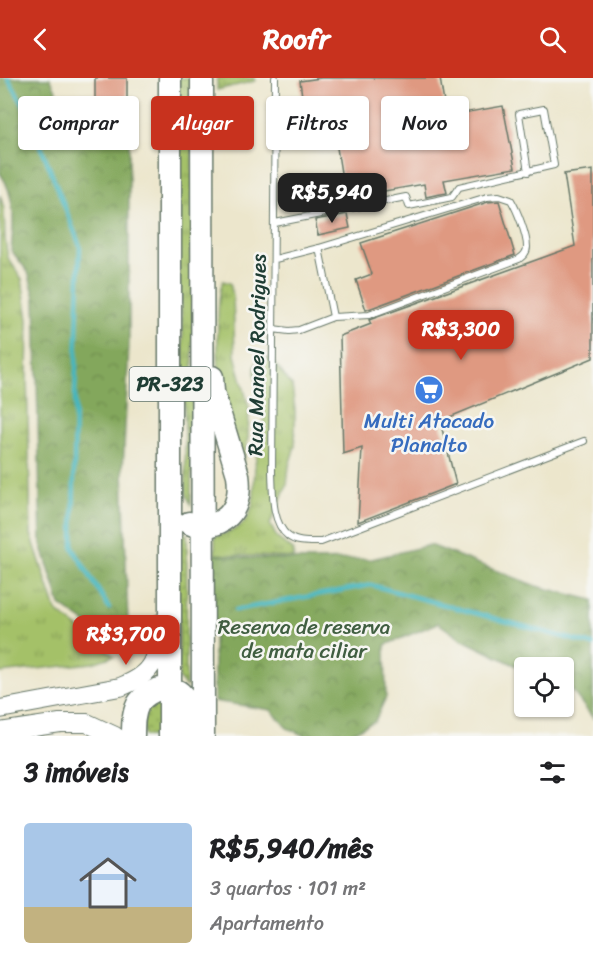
<!DOCTYPE html>
<html lang="pt">
<head>
<meta charset="utf-8">
<style>
  body { margin:0; font-family:Sriracha,sans-serif; background:#f2f2f2; color:#202124; height:100vh; display:flex; flex-direction:column; font-size:22px; white-space:nowrap }
  * { box-sizing:border-box; margin:0 }
  p { font-size:20px; color:#757577 }
  .icon { flex:none; width:33px; height:33px; fill:none; stroke:currentColor; stroke-width:2; stroke-linecap:round; stroke-linejoin:round }
  .map { position:relative; height:658px; overflow:hidden }
  .panel { display:flex; flex-direction:column; background:#fff; flex:1 }
  .panel>* { flex:none }
  .top-card { position:absolute; left:18px; top:18px; width:558px; height:54px; display:flex; gap:12px }
  .fabs { position:absolute; left:514px; top:579px; display:grid; gap:12px }
  .fabs a { display:grid; place-items:center; width:60px; height:60px; border-radius:6px; background:#fff; box-shadow:0 2px 4px #0004; font-size:30px }
  .price { position:absolute; translate:-50% -51px; padding:0 14px; border-radius:12px; background:#c8321e; color:#fff; font-size:20px; line-height:39px; filter:drop-shadow(0 2px 3px #0008) }
  .price::after { content:''; position:absolute; left:50%; top:36px; width:18px; height:14px; margin-left:-9px; background:inherit; clip-path:polygon(0 0,100% 0,50% 100%) }
  .price.on { background:#222; color:#fff }
  ul { padding:0; list-style:none }
  li { display:flex; align-items:center; gap:18px; height:150px; padding:0 24px }
  li+li { border-top:2px solid #e0e0e0 }
  li span { display:grid; place-items:center; flex:none; width:168px; height:120px; border-radius:6px; color:#555 }
  li>.icon { margin-inline-start:auto }
  span .icon { width:72px; height:72px; fill:#fffc; stroke-width:1 }
  li b { font-size:26px }
  h2 { display:flex; justify-content:space-between; align-items:center; height:72px; padding:0 24px; font-size:26px }
  .pill { padding:0 21px; border-radius:6px; background:#fff; box-shadow:0 2px 4px #0004; font-size:21px; line-height:54px }
  .pill.on { background:#c8321e; color:#fff }
  header { display:flex; justify-content:space-between; align-items:center; height:78px; padding:0 24px; background:#c8321e; color:#fff; font-size:27px; font-weight:700 }
  .map>svg:first-child { display:block }
  .grass { fill:url(#grass-tufts); stroke:#627f4e; stroke-width:1.5 }
  .forest { fill:url(#forest-crowns); stroke:#517248; stroke-width:1.5 }
  .park { fill:url(#park-dots); stroke:#627f4e; stroke-width:1.5 }
  .lines { fill:none; stroke-linecap:round; stroke-linejoin:round }
  .stream { stroke:#47b6be; stroke-width:4.5 }
  .building { fill:#df9981 }
  .lane-casing { stroke:#677869; stroke-width:8 }
  .secondary-casing { stroke:#677869; stroke-width:20 }
  .highway-casing { stroke:#677869; stroke-width:25 }
  .lane { stroke:#fff; stroke-width:6 }
  .secondary { stroke:#fff; stroke-width:18 }
  .highway { stroke:#fff; stroke-width:22 }
  .labels { text-anchor:middle; stroke-width:5; stroke-linejoin:round; paint-order:stroke }
  .shield { fill:#f6f6f2; stroke:#60746d; stroke-width:1.5 }
  .shield-label { font-size:20px; font-weight:bold; fill:#1f3d34 }
  .street-label { font-size:21px; fill:#1f3d34; stroke:#f6f6f2 }
  .shop-label { font-size:21px; fill:#366cbe; stroke:#f6f6f2 }
  .park-label { font-size:21px; fill:#405e41; stroke:#f6f6f2 }
</style>
</head>
<body>
<header><svg class="icon" aria-label="back" viewBox="0 0 24 24"><path d="M15 5l-7 7 7 7"/></svg>Roofr<svg class="icon" aria-label="search" viewBox="0 0 24 24"><circle cx="10" cy="10" r="6"/><path d="M15 15l6 6"/></svg></header>
<div class="map">
<svg width="593" height="658" viewBox="0 0 593 658">
  <defs>
    <pattern id="grass-tufts" width="24" height="20" patternUnits="userSpaceOnUse" patternTransform="scale(1.5)"><rect width="24" height="20" fill="#a4c168"/><path d="M3 7l-1-3M5 7V3M7 7l1-3M15 17l-1-3M17 17v-4M19 17l1-3" fill="none" stroke="#859e56"/></pattern>
    <pattern id="forest-crowns" width="20" height="18" patternUnits="userSpaceOnUse" patternTransform="scale(1.5)"><rect width="20" height="18" fill="#83a75c"/><path d="M2 6a3 3 0 1 1 6 0M12 15a3 3 0 1 1 6 0" fill="none" stroke="#6b894d"/></pattern>
    <pattern id="park-dots" width="8" height="8" patternUnits="userSpaceOnUse" patternTransform="scale(1.5)"><rect width="8" height="8" fill="#a4c168"/><path d="M2 2h.1M6 6h.1" fill="none" stroke="#859e56" stroke-width="1.8" stroke-linecap="round"/></pattern>
  </defs>
  <rect width="100%" height="100%" fill="#f6f6f2"/>
  <filter id="ink" filterUnits="userSpaceOnUse"><feTurbulence type="fractalNoise" baseFrequency=".0167" numOctaves="2"/><feDisplacementMap in="SourceGraphic" scale="12" xChannelSelector="R" yChannelSelector="G"/><feConvolveMatrix kernelMatrix="1 2 1 2 8 2 1 2 1" color-interpolation-filters="sRGB"/></filter>
  <filter id="wash" filterUnits="userSpaceOnUse"><feTurbulence type="fractalNoise" baseFrequency=".008" numOctaves="4" result="noise"/><feDisplacementMap in="SourceGraphic" scale="24" xChannelSelector="R" yChannelSelector="G"/><feGaussianBlur stdDeviation="1.35" result="paint"/><feColorMatrix in="noise" values="0 0 0 0 0 0 0 0 0 0 0 0 0 0 0 0 0 1.4 0 .05"/><feComposite in="paint" operator="in"/></filter>
  <g filter="url(#wash)">
    <rect width="100%" height="100%" fill="#ece6cc"/>
    <path class="grass" d="M 178,0 L 192,0 L 193,304 L 191,426 L 187,419 L 186,412 L 183,256 L 178,183 Z
      M 217,0 L 255,0 L 255,3 L 217,12 Z
      M 0,117 L 4,131 L 5,161 L 8,180 L 22,201 L 28,242 L 27,298 L 31,456 L 56,533 L 114,578 L 92,585 L 0,595 Z
      M 223,203 L 230,205 L 233,218 L 235,277 L 249,330 L 248,360 L 243,382 C 236,363 229,344 223,324 C 217,303 215,222 223,203 Z
      M 270,279 L 292,308 L 295,332 L 295,368 L 289,388 L 287,407 L 270,446 L 277,460 L 293,472 L 294,480 L 215,476 L 215,458 C 225,455 237,453 244,444 C 259,428 252,400 256,381 C 260,361 267,352 263,330 C 261,314 252,301 256,285 Z"/>
    <path class="forest" d="M 0,0 L 50,0 L 66,33 L 84,35 L 87,60 L 129,61 L 129,265 L 123,392 L 129,576 L 60,527 L 41,466 L 35,219 L 28,194 L 11,172 C 14,146 16,118 0,95 Z
      M 430,467 L 536,508 L 593,522 L 593,640 L 570,610 L 564,607 L 564,590 L 525,590 L 525,592 L 461,561 L 438,545 L 385,567 L 386,619 L 375,643 L 345,658 L 305,658 L 287,650 L 271,632 L 214,623 L 214,477 L 249,480 L 310,482 L 372,481 Z"/>
    <path class="park" d="M 178,455 L 187,456 L 186,609 L 179,601 Z
      M 163,620 L 164,658 L 144,658 L 143,645 L 148,628 Z"/>
    <g class="lines">
      <path class="stream" d="M 8,0 L 28,35 L 80,168 L 75,318 L 73,470 L 109,530
        M 235,532 L 371,507 L 593,567"/>
    </g>
    <g id="blocks">
      <path class="building" d="M 95,0 L 127,0 L 127,39 L 95,39 Z
        M 321,0 L 440,0 L 444,25 L 414,30 L 409,64 L 455,56 L 451,37 L 503,28 L 515,90 L 444,102 L 447,115 L 435,117 L 426,119 L 424,106 L 345,120 L 335,57 L 329,58 L 327,48 L 301,52 L 298,35 L 304,34 L 300,3 Z
        M 593,92 L 593,280 L 440,343 L 456,406 L 358,444 L 362,370 L 343,376 L 340,258 L 371,246 L 369,242 L 575,168 L 564,96 Z
        M 499,123 L 515,177 L 366,232 L 356,202 L 372,196 L 361,165 L 488,124 Z
        M 347,136 L 350,150 L 318,157 L 315,142 Z"/>
    </g>
  </g>
  <g filter="url(#ink)">
    <use href="#blocks" fill-opacity="0" stroke="#677869" stroke-width="1.5"/>
    <g class="lines">
      <g class="lane-casing">
        <path id="lane" d="M 275,0 L 272,394 C 273,413 271,444 288,458 C 296,465 310,464 321,464 L 584,363
          M 275,145 L 406,119 L 409,128 L 452,119 L 459,109 L 554,87 L 544,31 L 519,36 L 528,94
          M 319,170 L 333,239
          M 273,251 L 289,253 L 299,252 L 333,239 L 369,237 L 519,181 C 523,178 527,175 527,169 C 527,157 517,132 511,122 L 499,118 L 487,119 L 319,170 L 275,181"/>
      </g>
      <g class="secondary-casing">
        <path id="secondary" d="M 0,631 L 120,609 C 155,596 158,581 160,545
          M 0,654 L 60,645 L 87,645 L 115,658"/>
      </g>
      <g class="highway-casing">
        <path id="highway" d="M 170,0 L 170,658
          M 202,0 L 203,658
          M 189,445 C 198,449 203,450 212,447 C 236,440 241,419 238,397 L 213,314 L 212,299
          M 133,658 C 133,647 133,636 138,626 C 147,611 175,602 185,621 C 190,632 190,646 191,658"/>
      </g>
      <use href="#lane" class="lane"/>
      <use href="#secondary" class="secondary"/>
      <use href="#highway" class="highway"/>
    </g>
  </g>
  <defs>
    <g id="supermarket-disc" transform="scale(1.5)"><circle r="9.5" fill="#3f7fe0" stroke="#f6f6f2"/><path d="M-6-5.5h2.5l.6 2H6L4.5 2H-2.5L-4.4-4H-6ZM-1.5 3.2a1.3 1.3 0 1 0 .1 0ZM3 3.2a1.3 1.3 0 1 0 .1 0Z" fill="#fff"/></g>
  </defs>
  <g fill-rule="evenodd">
    <use href="#supermarket-disc" x="429" y="312"/>
  </g>
  <g class="labels">
    <rect class="shield" x="129.5" y="289" width="81" height="34" rx="4.5"/>
    <g class="shield-label">
      <text x="170" y="313">PR-323</text>
    </g>
    <g class="street-label">
      <text transform="translate(257 277) rotate(-89)" y="7">Rua Manoel Rodrigues</text>
    </g>
    <g class="shop-label">
      <text x="429" y="350">Multi Atacado<tspan x="429" dy="24">Planalto</tspan></text>
    </g>
    <g class="park-label">
      <text x="304" y="556">Reserva de reserva<tspan x="304" dy="24">de mata ciliar</tspan></text>
    </g>
  </g>
</svg>
<div class="fabs">
<a><svg class="icon" aria-label="locate" viewBox="0 0 24 24"><circle cx="12" cy="12" r="6"/><path d="M12 2v4M12 18v4M2 12h4M18 12h4"/></svg></a>
</div>
<b class="price on" style="left:332px;top:146px">R$5,940</b>
<b class="price" style="left:461px;top:283px">R$3,300</b>
<b class="price" style="left:126px;top:588px">R$3,700</b>
<div class="top-card">
<a class="pill">Comprar</a>
<a class="pill on">Alugar</a>
<a class="pill">Filtros</a>
<a class="pill">Novo</a>
</div>
</div>
<section class="panel">
<h2>3 imóveis<svg class="icon" aria-label="filters" viewBox="0 0 24 24"><path d="M4 7h16M4 17h16"/><circle cx="9" cy="7" r="2"/><circle cx="15" cy="17" r="2"/></svg></h2>
<ul>
<li><span style="background:linear-gradient(#a9c7e8 70%,#c2b280 0)"><svg class="icon" aria-label="home" viewBox="0 0 24 24"><path d="M3 11l9-7 9 7M6 9v11h12V9"/></svg></span><div><b>R$5,940/mês</b><p>3 quartos · 101 m²</p><p>Apartamento</p></div></li>
</ul>
</section>
</body>
</html>
